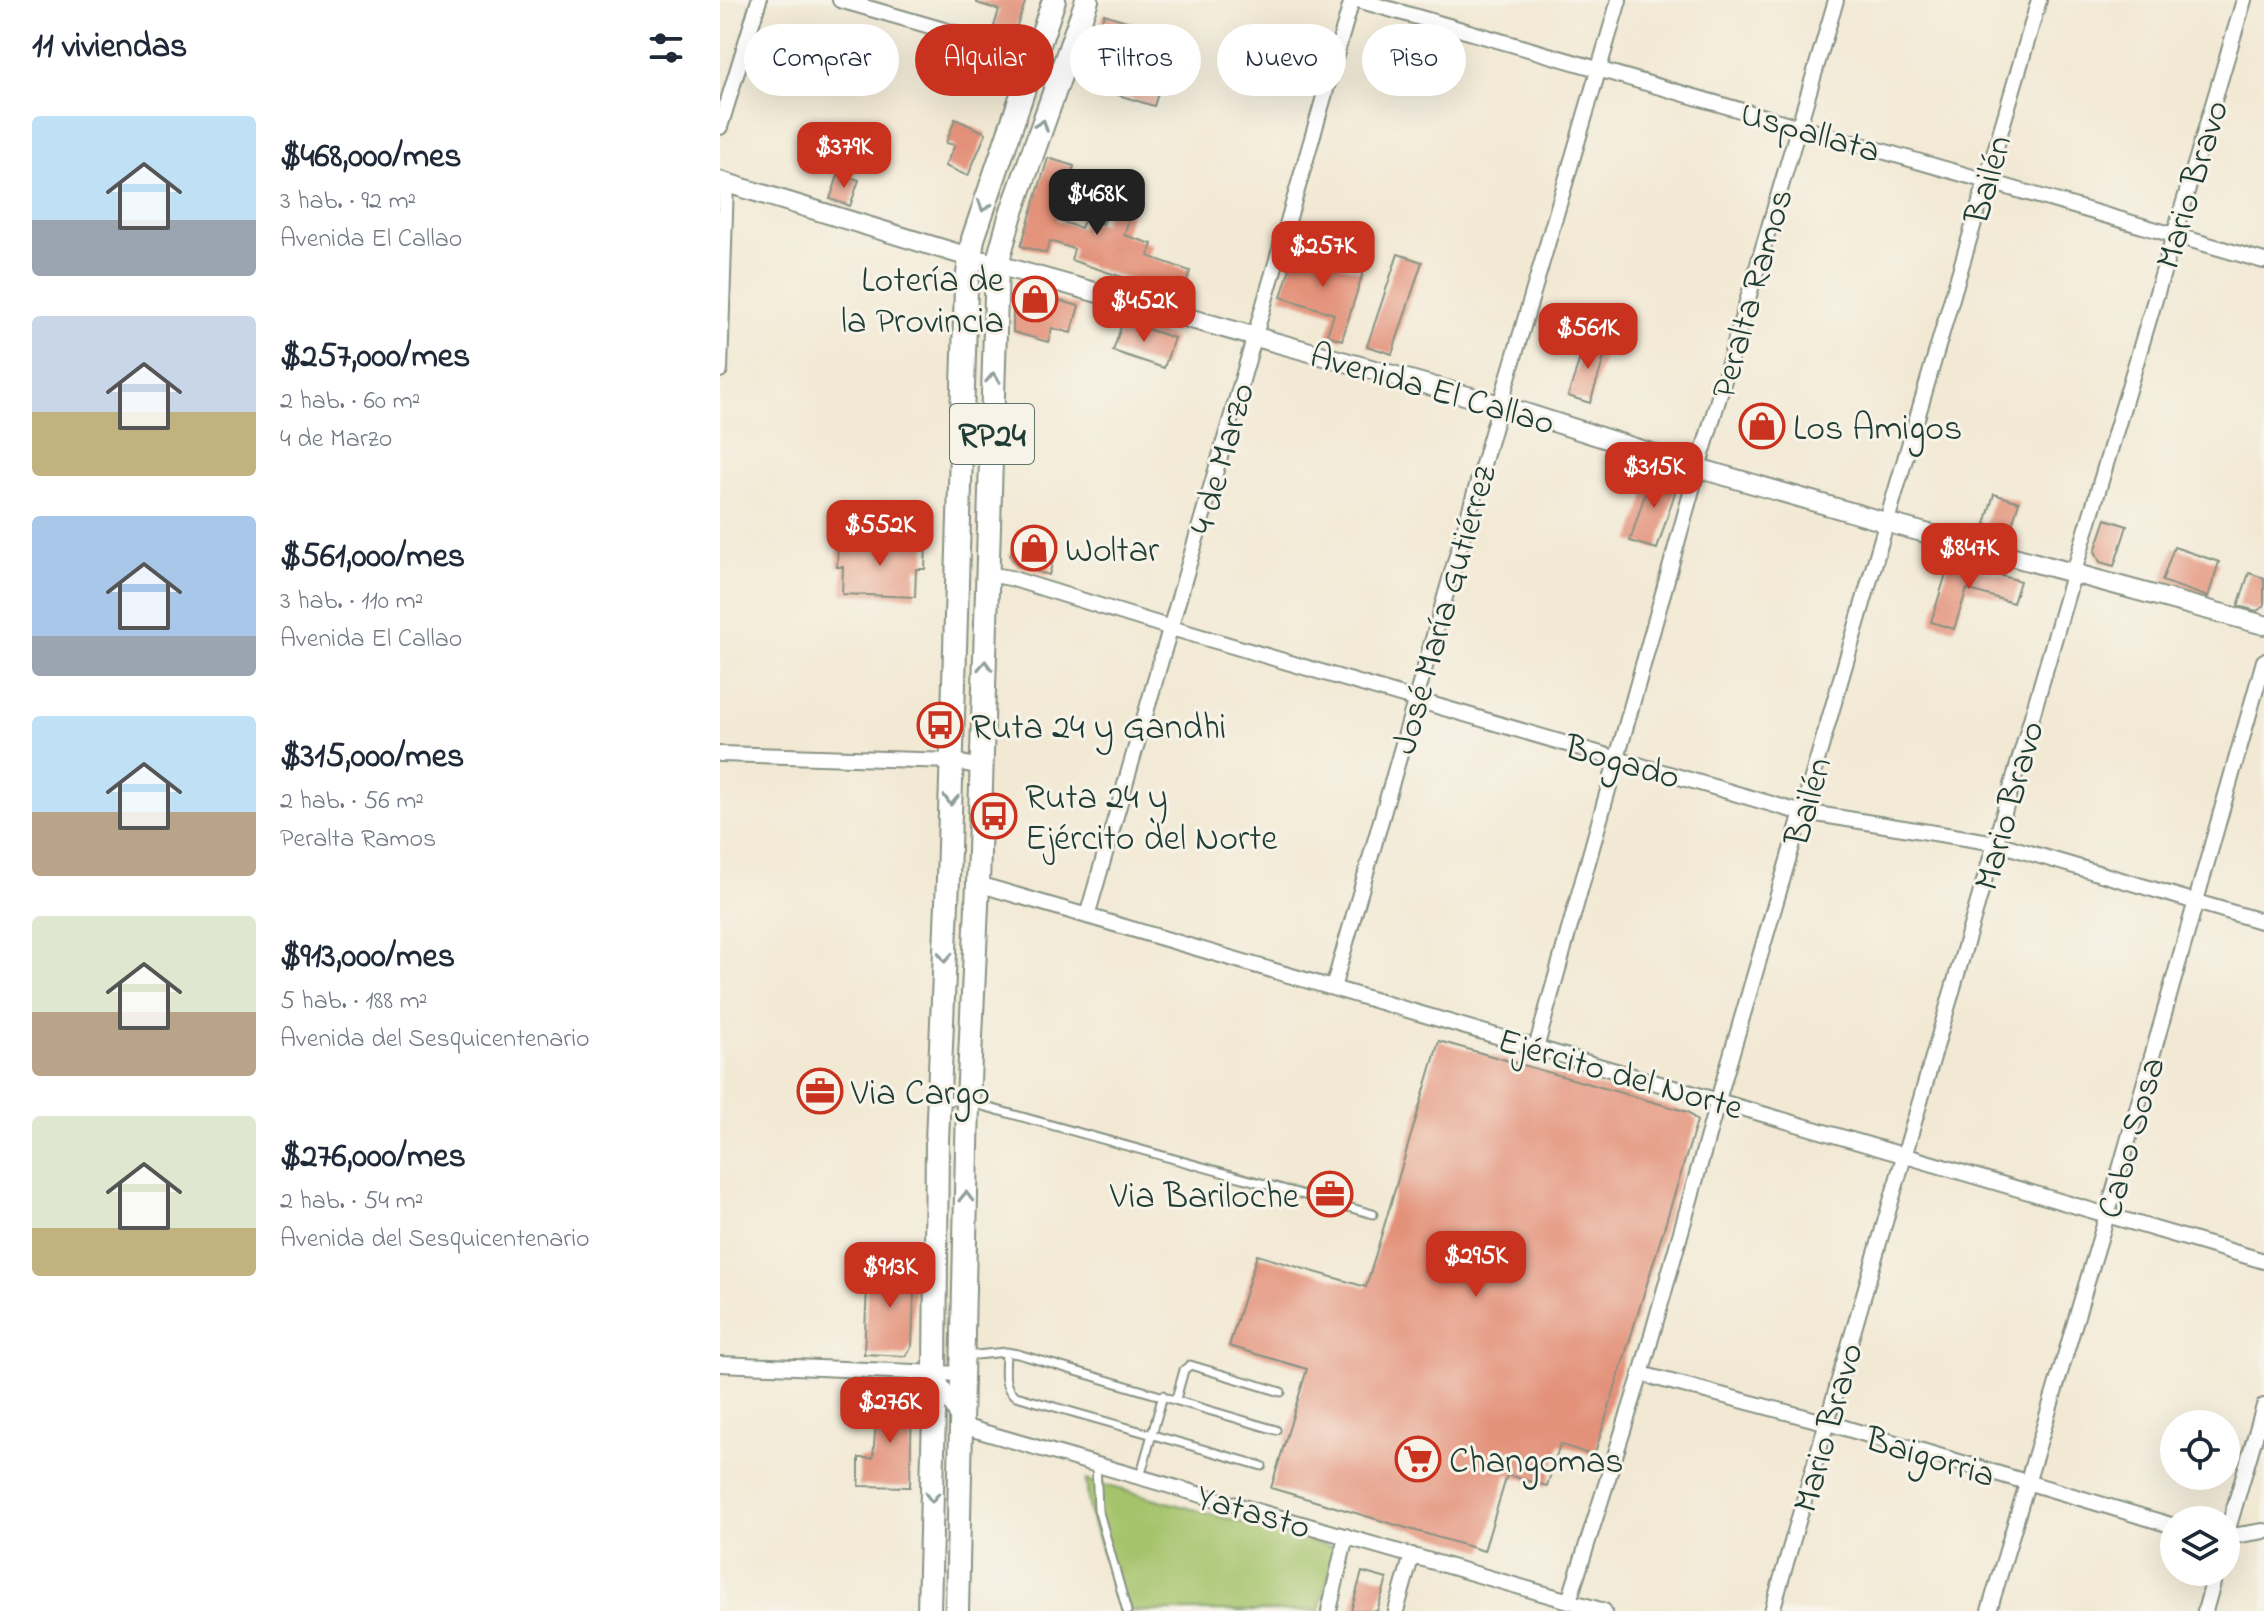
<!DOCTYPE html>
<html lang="es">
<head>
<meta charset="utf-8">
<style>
  body { margin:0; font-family:"Indie Flower",sans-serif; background:#f6f6f7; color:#1f2937; height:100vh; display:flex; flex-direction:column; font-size:30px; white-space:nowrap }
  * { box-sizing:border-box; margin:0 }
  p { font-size:26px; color:#747a83 }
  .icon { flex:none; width:44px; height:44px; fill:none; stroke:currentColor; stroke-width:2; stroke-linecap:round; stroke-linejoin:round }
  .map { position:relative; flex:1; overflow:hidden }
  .details { display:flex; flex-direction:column; background:#fff; width:720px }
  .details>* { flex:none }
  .hud { position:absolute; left:24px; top:24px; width:760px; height:72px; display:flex; gap:16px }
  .controls { position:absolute; left:1440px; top:1410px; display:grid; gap:16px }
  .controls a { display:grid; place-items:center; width:80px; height:80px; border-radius:50%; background:#fff; box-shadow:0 8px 32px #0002; font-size:40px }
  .price { position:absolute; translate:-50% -68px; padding:0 18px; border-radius:16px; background:#c8321e; color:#fff; font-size:26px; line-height:52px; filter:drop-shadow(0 2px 4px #0008) }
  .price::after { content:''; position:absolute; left:50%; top:48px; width:24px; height:18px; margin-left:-12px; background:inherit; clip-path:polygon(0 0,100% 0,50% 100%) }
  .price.active { background:#222; color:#fff }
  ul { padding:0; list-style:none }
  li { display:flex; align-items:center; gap:24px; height:200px; padding:0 32px }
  li span { display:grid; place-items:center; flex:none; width:224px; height:160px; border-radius:8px; color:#555 }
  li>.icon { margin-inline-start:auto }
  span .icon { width:96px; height:96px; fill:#fffc; stroke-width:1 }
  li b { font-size:34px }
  h2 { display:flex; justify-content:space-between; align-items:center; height:96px; padding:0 32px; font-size:34px }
  .tag { padding:0 28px; border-radius:36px; background:#fff; box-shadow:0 8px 32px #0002; font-size:28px; line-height:72px }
  .tag.active { background:#c8321e; color:#fff }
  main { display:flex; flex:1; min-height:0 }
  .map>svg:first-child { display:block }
  .green { fill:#a4c36b; stroke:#628050; stroke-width:2 }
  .building { fill:#e39179 }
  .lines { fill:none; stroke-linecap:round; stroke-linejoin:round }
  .service-casing { stroke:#889384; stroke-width:11 }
  .minor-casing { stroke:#889384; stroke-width:18 }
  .tertiary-casing { stroke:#889384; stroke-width:22 }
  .primary-casing { stroke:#889384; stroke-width:26 }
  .service { stroke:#fff; stroke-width:7 }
  .minor { stroke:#fff; stroke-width:14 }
  .tertiary { stroke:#fff; stroke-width:18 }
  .primary { stroke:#fff; stroke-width:22 }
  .oneway { stroke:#8f9e9a }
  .labels { text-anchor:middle; stroke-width:6; stroke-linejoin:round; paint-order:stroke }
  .shield { fill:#f7f3e8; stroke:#60746a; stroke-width:2 }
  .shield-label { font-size:34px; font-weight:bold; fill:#1f3d34 }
  .street-label { font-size:36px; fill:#1f3d34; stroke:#f7f3e8 }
  .poi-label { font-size:36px; fill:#1f3d34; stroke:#f7f3e8; text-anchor:start }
</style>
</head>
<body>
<main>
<section class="details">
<h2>11 viviendas<svg class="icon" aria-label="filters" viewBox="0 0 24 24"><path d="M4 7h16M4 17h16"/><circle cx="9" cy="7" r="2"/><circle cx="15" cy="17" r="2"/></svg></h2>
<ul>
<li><span style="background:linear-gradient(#bfe0f5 65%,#9aa5b1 0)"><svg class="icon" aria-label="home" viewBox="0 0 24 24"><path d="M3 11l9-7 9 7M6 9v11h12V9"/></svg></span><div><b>$468,000/mes</b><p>3 hab. · 92 m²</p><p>Avenida El Callao</p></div></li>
<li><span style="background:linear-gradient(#c9d6e8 60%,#c2b280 0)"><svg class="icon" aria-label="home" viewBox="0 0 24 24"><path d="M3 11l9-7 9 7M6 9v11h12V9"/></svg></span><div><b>$257,000/mes</b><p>2 hab. · 60 m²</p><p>4 de Marzo</p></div></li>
<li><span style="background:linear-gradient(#a9c7e8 75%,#9aa5b1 0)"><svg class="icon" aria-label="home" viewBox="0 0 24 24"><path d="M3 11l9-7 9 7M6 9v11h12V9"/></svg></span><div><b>$561,000/mes</b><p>3 hab. · 110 m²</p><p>Avenida El Callao</p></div></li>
<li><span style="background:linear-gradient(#bfe0f5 60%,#b9a48a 0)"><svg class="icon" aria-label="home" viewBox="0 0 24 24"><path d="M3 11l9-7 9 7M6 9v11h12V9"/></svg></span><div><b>$315,000/mes</b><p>2 hab. · 56 m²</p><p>Peralta Ramos</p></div></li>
<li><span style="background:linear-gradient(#dfe7d0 60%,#b9a48a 0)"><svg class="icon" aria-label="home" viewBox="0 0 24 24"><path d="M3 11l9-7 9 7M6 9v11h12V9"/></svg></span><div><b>$913,000/mes</b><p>5 hab. · 188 m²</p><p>Avenida del Sesquicentenario</p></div></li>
<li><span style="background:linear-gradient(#dfe7d0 70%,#c2b280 0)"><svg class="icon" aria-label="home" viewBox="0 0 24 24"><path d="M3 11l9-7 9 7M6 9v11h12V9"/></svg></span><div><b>$276,000/mes</b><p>2 hab. · 54 m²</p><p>Avenida del Sesquicentenario</p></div></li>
</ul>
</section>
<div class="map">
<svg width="1544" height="1611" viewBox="0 0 1544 1611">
  <rect width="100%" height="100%" fill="#f7f3e8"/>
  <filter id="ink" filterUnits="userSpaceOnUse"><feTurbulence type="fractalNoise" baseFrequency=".0125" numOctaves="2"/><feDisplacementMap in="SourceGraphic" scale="16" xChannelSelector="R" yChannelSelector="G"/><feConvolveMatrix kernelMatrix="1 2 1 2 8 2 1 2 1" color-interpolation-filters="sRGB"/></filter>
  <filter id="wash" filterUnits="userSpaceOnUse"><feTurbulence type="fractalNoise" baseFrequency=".006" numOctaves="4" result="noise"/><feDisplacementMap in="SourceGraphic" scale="32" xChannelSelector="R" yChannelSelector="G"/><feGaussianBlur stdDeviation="1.8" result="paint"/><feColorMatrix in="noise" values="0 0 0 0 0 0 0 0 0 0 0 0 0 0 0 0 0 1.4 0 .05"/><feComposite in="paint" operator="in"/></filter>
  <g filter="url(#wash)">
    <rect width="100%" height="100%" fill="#f2e9d4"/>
    <path class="green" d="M 366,1480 L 616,1548 L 599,1611 L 401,1611 L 369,1510 Z"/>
    <g id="blocks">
      <path class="building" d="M 257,0 L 306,0 L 296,28 L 290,31 L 274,26 L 279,10 L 257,3 Z
        M 384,14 L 459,38 L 451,62 L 376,38 Z
        M 244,53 L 278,64 L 282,72 L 276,88 L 237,76 Z
        M 373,63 L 441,84 L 434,106 L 366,85 Z
        M 235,119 L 266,133 L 248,176 L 225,166 L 235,145 L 226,143 Z
        M 328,158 L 354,166 L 337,220 L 361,228 L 365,218 L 383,224 L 392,198 L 414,205 L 404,235 L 432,244 L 428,256 L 470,271 L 462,297 L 351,260 L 354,249 L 330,241 L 326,253 L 301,246 Z
        M 119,173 L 139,180 L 130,206 L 110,199 Z
        M 575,251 L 643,272 L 622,340 L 607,335 L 614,314 L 561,297 Z
        M 678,254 L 702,262 L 672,354 L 647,346 Z
        M 307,292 L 359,306 L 351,333 L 332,328 L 328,342 L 293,332 L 293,300 Z
        M 403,321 L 454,338 L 444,368 L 393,351 Z
        M 866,339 L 888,345 L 870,403 L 848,396 Z
        M 1038,411 L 1055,418 L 1046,441 L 1028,435 Z
        M 932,472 L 959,480 L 937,549 L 910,541 Z
        M 1274,494 L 1299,502 L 1290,531 L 1265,524 Z
        M 1386,519 L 1407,526 L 1394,566 L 1380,562 L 1375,551 Z
        M 298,529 L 339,540 L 329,575 L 297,566 L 290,556 Z
        M 118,542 L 206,544 L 205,569 L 196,569 L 195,597 L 122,594 L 123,567 L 117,567 Z
        M 1454,547 L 1499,562 L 1488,597 L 1442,581 Z
        M 1230,561 L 1300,581 L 1293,603 L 1247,589 L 1234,629 L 1211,622 Z
        M 1529,573 L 1544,578 L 1544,606 L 1537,611 L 1518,606 Z
        M 719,1041 L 968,1112 L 977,1121 L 874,1456 L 840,1444 L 827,1486 L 787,1475 L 764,1551 L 551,1488 L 587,1369 L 509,1346 L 537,1255 L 646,1287 Z
        M 148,1264 L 195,1266 L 192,1346 L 185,1356 L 144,1354 Z
        M 158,1394 L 187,1396 L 192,1402 L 190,1487 L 139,1486 L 139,1458 L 153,1458 Z
        M 642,1572 L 667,1579 L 657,1611 L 631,1611 Z"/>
    </g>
  </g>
  <g filter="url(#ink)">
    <use href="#blocks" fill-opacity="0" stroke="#889384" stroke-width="2"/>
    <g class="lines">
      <g class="service-casing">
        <path id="service" d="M 223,1100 L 248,1102 L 653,1214
          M 286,1352 C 286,1367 281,1388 296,1396 L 542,1466
          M 246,1356 L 286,1352 L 298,1354 L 556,1430
          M 456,1399 L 464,1370 L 470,1365 L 561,1392
          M 376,1464 L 378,1509 L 407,1611
          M 420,1477 L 443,1395"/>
      </g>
      <g class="minor-casing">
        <path id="minor" d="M 120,0 L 314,56
          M 638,0 L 1544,261
          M 0,127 L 39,0
          M 0,370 L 6,182
          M 268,574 L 290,578 L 451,628 L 1072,810 L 1276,843 L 1544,922
          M 0,754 L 232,761 L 261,767
          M 258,884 L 1544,1261
          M 367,916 L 632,0
          M 613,988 L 780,405 L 899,0
          M 816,1048 L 978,468 L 1116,0
          M 0,1364 L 242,1374
          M 921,1374 L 1108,1423 L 1454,1526
          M 217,1376 L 242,1426 L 884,1611
          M 1506,1536 L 1544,1406
          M 1506,1537 L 1544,1531
          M 849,1601 L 921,1374 L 998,1100 L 1319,0
          M 609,1611 L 626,1536
          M 676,1611 L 692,1555
          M 1052,1611 L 1353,575 L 1524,0
          M 1269,1611 L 1387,1215 L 1544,661
          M 1485,1611 L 1496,1572"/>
      </g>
      <g class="tertiary-casing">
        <path id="tertiary" d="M 0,181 L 249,257 L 780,405 L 978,468 L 1165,522 L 1544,625"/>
      </g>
      <g class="primary-casing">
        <path id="primary" d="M 209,1611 L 215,1372 L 217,1141 L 228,879 L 246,288 L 253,239 L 334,0
          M 237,1611 L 248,1102 L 258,884 L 277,264 L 290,217 L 367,0"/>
      </g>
      <use href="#service" class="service"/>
      <use href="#minor" class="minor"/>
      <use href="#tertiary" class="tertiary"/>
      <use href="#primary" class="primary"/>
    </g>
    <defs><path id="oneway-chevron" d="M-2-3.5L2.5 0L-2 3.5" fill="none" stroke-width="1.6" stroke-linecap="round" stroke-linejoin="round" transform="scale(2)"/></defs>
    <g class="oneway">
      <use href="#oneway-chevron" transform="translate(322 125) rotate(-70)"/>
      <use href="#oneway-chevron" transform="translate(264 206) rotate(108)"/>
      <use href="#oneway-chevron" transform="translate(273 378) rotate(-88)"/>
      <use href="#oneway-chevron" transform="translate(265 666) rotate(-88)"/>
      <use href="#oneway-chevron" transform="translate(231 800) rotate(92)"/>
      <use href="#oneway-chevron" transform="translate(225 957) rotate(93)"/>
      <use href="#oneway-chevron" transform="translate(246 1197) rotate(-89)"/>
      <use href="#oneway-chevron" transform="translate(212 1497) rotate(91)"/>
    </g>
  </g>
  <defs>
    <g id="shop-ring" transform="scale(2.3)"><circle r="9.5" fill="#f7f3e8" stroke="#c8321e" stroke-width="1.5"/><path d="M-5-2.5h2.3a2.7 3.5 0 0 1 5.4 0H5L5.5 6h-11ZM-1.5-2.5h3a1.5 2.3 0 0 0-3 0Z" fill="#c8321e"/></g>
    <g id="bus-ring" transform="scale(2.3)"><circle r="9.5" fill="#f7f3e8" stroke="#c8321e" stroke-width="1.5"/><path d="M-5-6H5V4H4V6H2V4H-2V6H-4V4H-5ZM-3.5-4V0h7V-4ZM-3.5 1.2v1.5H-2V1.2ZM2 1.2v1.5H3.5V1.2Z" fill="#c8321e"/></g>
    <g id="office-ring" transform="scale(2.3)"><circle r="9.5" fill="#f7f3e8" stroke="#c8321e" stroke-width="1.5"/><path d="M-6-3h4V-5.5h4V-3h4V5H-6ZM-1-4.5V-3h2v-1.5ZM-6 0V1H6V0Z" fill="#c8321e"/></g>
    <g id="supermarket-ring" transform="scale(2.3)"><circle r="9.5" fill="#f7f3e8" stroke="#c8321e" stroke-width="1.5"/><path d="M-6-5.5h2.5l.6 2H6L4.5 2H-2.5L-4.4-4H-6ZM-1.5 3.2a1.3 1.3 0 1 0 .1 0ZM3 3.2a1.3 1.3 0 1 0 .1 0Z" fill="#c8321e"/></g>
  </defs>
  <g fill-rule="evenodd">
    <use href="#shop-ring" x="315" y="299"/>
    <use href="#shop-ring" x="1042" y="426"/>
    <use href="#shop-ring" x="314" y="548"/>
    <use href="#bus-ring" x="220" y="725"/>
    <use href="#bus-ring" x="274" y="816"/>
    <use href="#office-ring" x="100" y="1091"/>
    <use href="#office-ring" x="610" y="1194"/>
    <use href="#supermarket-ring" x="698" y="1459"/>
  </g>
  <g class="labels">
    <rect class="shield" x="230" y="404" width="84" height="60" rx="6"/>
    <g class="shield-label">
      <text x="272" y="446">RP24</text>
    </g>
    <g class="street-label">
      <text transform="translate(1091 130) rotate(16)" y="13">Uspallata</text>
      <text transform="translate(1266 179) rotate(-74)" y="13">Bailén</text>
      <text transform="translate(1470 184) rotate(-73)" y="13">Mario Bravo</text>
      <text transform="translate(1030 293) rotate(-74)" y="13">Peralta Ramos</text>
      <text transform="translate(713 387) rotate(16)" y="13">Avenida El Callao</text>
      <text transform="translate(500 458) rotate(-74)" y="13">4 de Marzo</text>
      <text transform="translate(722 609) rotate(-74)" y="13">José María Gutiérrez</text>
      <text transform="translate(903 760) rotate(16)" y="13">Bogado</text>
      <text transform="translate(1086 801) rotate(-74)" y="13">Bailén</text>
      <text transform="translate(1287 805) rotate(-74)" y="13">Mario Bravo</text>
      <text transform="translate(901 1072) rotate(16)" y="13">Ejército del Norte</text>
      <text transform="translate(1409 1137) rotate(-74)" y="13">Cabo Sosa</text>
      <text transform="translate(1106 1427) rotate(-74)" y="13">Mario Bravo</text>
      <text transform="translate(1211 1455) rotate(17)" y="13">Baigorria</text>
      <text transform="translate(534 1510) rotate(16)" y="13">Yatasto</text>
    </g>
    <g class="poi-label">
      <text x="284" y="291" text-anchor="end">Lotería de<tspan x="284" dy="41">la Provincia</tspan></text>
      <text x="1073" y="439">Los Amigos</text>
      <text x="345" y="561">Woltar</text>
      <text x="251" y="738">Ruta 24 y Gandhi</text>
      <text x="305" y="808">Ruta 24 y<tspan x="305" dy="41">Ejército del Norte</tspan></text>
      <text x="131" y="1104">Via Cargo</text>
      <text x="579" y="1207" text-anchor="end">Via Bariloche</text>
      <text x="729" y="1472">Changomas</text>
    </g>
  </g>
</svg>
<div class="controls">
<a><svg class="icon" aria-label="locate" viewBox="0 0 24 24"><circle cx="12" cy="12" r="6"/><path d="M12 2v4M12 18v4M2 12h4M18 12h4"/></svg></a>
<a><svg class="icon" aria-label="layers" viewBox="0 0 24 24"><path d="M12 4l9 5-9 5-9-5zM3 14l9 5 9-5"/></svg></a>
</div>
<b class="price" style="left:124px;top:190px">$379K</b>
<b class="price active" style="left:377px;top:237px">$468K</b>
<b class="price" style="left:603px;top:289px">$257K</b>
<b class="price" style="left:424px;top:344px">$452K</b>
<b class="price" style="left:868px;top:371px">$561K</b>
<b class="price" style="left:934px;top:510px">$315K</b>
<b class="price" style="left:160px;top:568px">$552K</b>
<b class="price" style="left:1249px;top:591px">$847K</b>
<b class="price" style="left:756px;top:1299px">$295K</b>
<b class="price" style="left:170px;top:1310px">$913K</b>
<b class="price" style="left:170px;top:1445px">$276K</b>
<div class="hud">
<a class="tag">Comprar</a>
<a class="tag active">Alquilar</a>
<a class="tag">Filtros</a>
<a class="tag">Nuevo</a>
<a class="tag">Piso</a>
</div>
</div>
</main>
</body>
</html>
